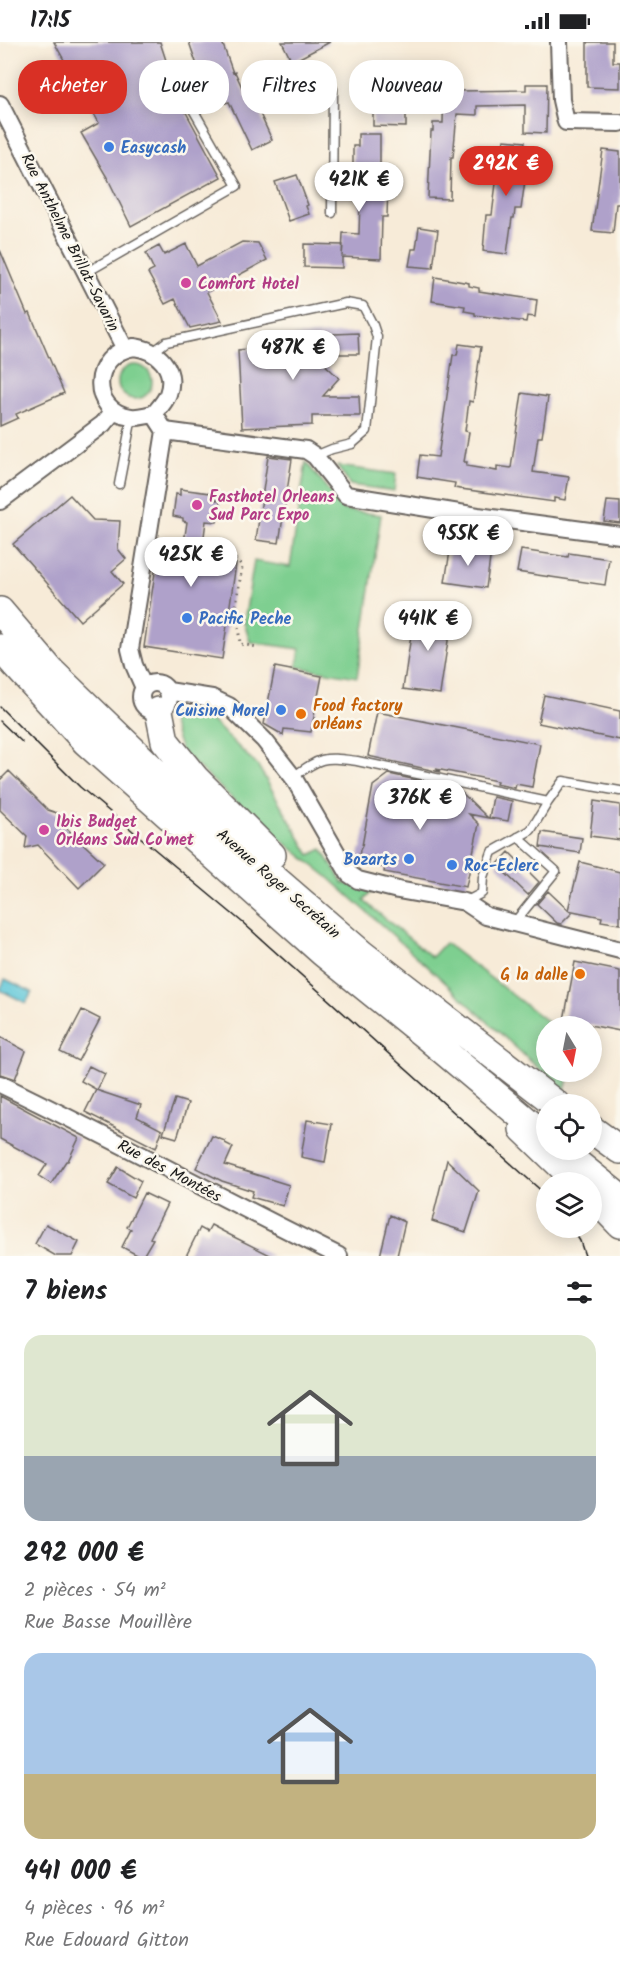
<!DOCTYPE html>
<html lang="fr">
<head>
<meta charset="utf-8">
<style>
  body { margin:0; font-family:Kalam,sans-serif; background:#f6f6f6; color:#202124; height:100vh; display:flex; flex-direction:column; font-size:22px; white-space:nowrap }
  * { box-sizing:border-box; margin:0 }
  p { font-size:20px; color:#757577 }
  .icon { flex:none; width:33px; height:33px; fill:none; stroke:currentColor; stroke-width:2; stroke-linecap:round; stroke-linejoin:round }
  .map { position:relative; height:1214px; overflow:hidden }
  .drawer { display:flex; flex-direction:column; background:#fff; flex:1 }
  .drawer>* { flex:none }
  .top-card { position:absolute; left:18px; top:18px; width:585px; height:54px; display:flex; gap:12px }
  .needle { width:39px; rotate:170deg }
  .buttons { position:absolute; left:536px; top:974px; display:grid; gap:12px }
  .buttons a { display:grid; place-items:center; width:66px; height:66px; border-radius:50%; background:#fff; box-shadow:0 3px 15px #0003; font-size:30px }
  .price { position:absolute; translate:-50% -51px; padding:0 14px; border-radius:21px; background:#fff; color:#222; font-size:20px; line-height:39px; filter:drop-shadow(0 2px 3px #0008) }
  .price::after { content:''; position:absolute; left:50%; top:36px; width:18px; height:14px; margin-left:-9px; background:inherit; clip-path:polygon(0 0,100% 0,50% 100%) }
  .price.on { background:#d93025; color:#fff }
  ul { padding:0; list-style:none }
  li { display:grid; align-content:center; gap:12px; height:318px; padding:0 24px }
  li span { display:grid; place-items:center; height:186px; border-radius:18px; color:#555 }
  li>.icon { margin-inline-start:auto }
  span .icon { width:108px; height:108px; fill:#fffc; stroke-width:1 }
  li b { font-size:26px }
  h2 { display:flex; justify-content:space-between; align-items:center; height:72px; padding:0 24px; font-size:26px }
  .pill { padding:0 21px; border-radius:24px; background:#fff; box-shadow:0 3px 15px #0003; font-size:21px; line-height:54px }
  .pill.on { background:#d93025; color:#fff }
  .status { display:flex; justify-content:space-between; align-items:center; height:42px; padding:0 30px; background:#fff; direction:ltr }
  .status svg { height:16px; fill:currentColor }
  .map>svg:first-child { display:block }
  .green { fill:#7ecf90; stroke:#4d7656; stroke-width:1.5 }
  .water { fill:#5ec7d9; stroke:#3d727a; stroke-width:1.5 }
  .building { fill:#afa1ca }
  .lines { fill:none; stroke-linecap:round; stroke-linejoin:round }
  .lane-casing { stroke:#69645e; stroke-width:11 }
  .street-casing { stroke:#69645e; stroke-width:20 }
  .primary-casing { stroke:#69645e; stroke-width:30 }
  .path { stroke:#69645e; stroke-width:3; stroke-dasharray:1.5 4.5; stroke-linecap:butt }
  .lane { stroke:#fff; stroke-width:8 }
  .street { stroke:#fff; stroke-width:16 }
  .primary { stroke:#fff; stroke-width:27 }
  .tram { stroke:#1c1c1c; stroke-width:1.5 }
  .shop-dot { fill:#3f7fe0; stroke:#fbf7ec; stroke-width:2 }
  .hotel-dot { fill:#d1479c; stroke:#fbf7ec; stroke-width:2 }
  .food-dot { fill:#e8710a; stroke:#fbf7ec; stroke-width:2 }
  .labels { text-anchor:middle; stroke-width:5; stroke-linejoin:round; paint-order:stroke }
  .shop-label { font-size:16px; font-weight:bold; fill:#366cbe; stroke:#fbf7ec; text-anchor:start }
  .street-label { font-size:16px; fill:#1c1c1c; stroke:#fbf7ec }
  .hotel-label { font-size:16px; font-weight:bold; fill:#b23c85; stroke:#fbf7ec; text-anchor:start }
  .food-label { font-size:16px; font-weight:bold; fill:#c56008; stroke:#fbf7ec; text-anchor:start }
</style>
</head>
<body>
<div class="status"><b>17:15</b><svg viewBox="0 0 49 12"><path d="M0 12V9h3v3zM5 12V6h3v6zM10 12V3h3v9zM15 12V0h3v12zM26 1h20v11H26zM47 4h2v5h-2z"/></svg></div>
<div class="map">
<svg width="620" height="1214" viewBox="0 0 620 1214">
  <rect width="100%" height="100%" fill="#fbf7ec"/>
  <filter id="ink" filterUnits="userSpaceOnUse"><feTurbulence type="fractalNoise" baseFrequency=".0167" numOctaves="2"/><feDisplacementMap in="SourceGraphic" scale="12" xChannelSelector="R" yChannelSelector="G"/><feConvolveMatrix kernelMatrix="1 2 1 2 8 2 1 2 1" color-interpolation-filters="sRGB"/></filter>
  <filter id="wash" filterUnits="userSpaceOnUse"><feTurbulence type="fractalNoise" baseFrequency=".008" numOctaves="4" result="noise"/><feDisplacementMap in="SourceGraphic" scale="24" xChannelSelector="R" yChannelSelector="G"/><feGaussianBlur stdDeviation="1.35" result="paint"/><feColorMatrix in="noise" values="0 0 0 0 0 0 0 0 0 0 0 0 0 0 0 0 0 1.4 0 .05"/><feComposite in="paint" operator="in"/></filter>
  <g filter="url(#wash)">
    <rect width="100%" height="100%" fill="#f7ebd8"/>
    <path class="green" d="M118 340a17 17 0 1 1 34 0a17 17 0 1 1-34 0Z
      M 306,420 L 344,468 L 381,473 L 357,635 L 297,625 L 300,607 L 250,600 L 244,580 L 254,519 L 290,525 Z
      M 337,424 L 396,432 L 394,449 L 350,443 Z
      M 192,663 L 204,664 L 220,669 L 211,678 L 258,724 L 310,813 L 322,807 L 343,841 L 372,849 L 364,859 L 432,915 L 445,901 L 553,984 L 546,984 L 546,1029 L 571,1029 L 564,1050 L 426,923 L 328,835 L 251,774 L 181,709 L 170,676 L 182,666 Z"/>
    <path class="water" d="M 5,937 L 32,950 L 26,961 L 0,948 Z"/>
    <g id="blocks">
      <path class="building" d="M 54,0 L 160,0 L 173,40 L 170,41 L 221,135 L 131,184 L 108,137 L 81,91 L 99,81 Z
        M 189,0 L 222,0 L 233,31 L 235,30 L 250,63 L 255,61 L 272,98 L 252,108 L 229,60 L 225,61 L 207,23 L 198,26 Z
        M 282,0 L 330,0 L 292,20 Z
        M 587,0 L 613,0 L 613,20 L 620,20 L 620,46 L 587,45 Z
        M 444,36 L 457,36 L 457,49 L 526,48 L 526,42 L 547,42 L 546,91 L 525,90 L 525,63 L 477,64 L 477,73 L 457,72 L 453,115 L 451,115 L 450,157 L 428,156 L 431,89 L 433,89 L 433,81 L 443,81 Z
        M 384,58 L 406,58 L 406,85 L 373,84 L 373,61 L 384,61 Z
        M 358,92 L 380,92 L 380,141 L 388,141 L 387,175 L 382,175 L 381,217 L 342,215 L 342,226 L 304,225 L 304,202 L 343,203 L 342,214 L 343,191 L 359,192 L 360,159 L 362,159 L 364,131 L 353,131 L 353,104 L 358,104 Z
        M 504,98 L 525,100 L 523,123 L 527,124 L 521,167 L 515,167 L 514,176 L 512,176 L 507,212 L 483,209 L 486,173 L 492,173 L 500,110 L 502,110 Z
        M 603,108 L 620,110 L 620,162 L 616,162 L 613,191 L 592,189 Z
        M 297,133 L 308,163 L 306,164 L 309,172 L 289,179 L 275,140 Z
        M 419,185 L 438,188 L 433,226 L 409,224 L 412,207 L 416,207 Z
        M 242,200 L 258,201 L 267,218 L 207,250 L 222,279 L 190,286 L 175,257 L 165,262 L 148,231 L 154,228 L 146,211 L 159,204 L 164,213 L 186,202 L 197,224 Z
        M 0,208 L 27,272 L 30,271 L 64,351 L 16,372 L 18,376 L 0,384 Z
        M 435,235 L 469,241 L 469,244 L 479,246 L 479,249 L 537,258 L 535,275 L 527,274 L 526,280 L 475,273 L 475,271 L 464,269 L 465,264 L 432,259 Z
        M 358,291 L 359,312 L 314,312 L 339,336 L 323,354 L 359,354 L 360,374 L 312,374 L 312,383 L 242,386 L 238,308 L 261,306 L 261,295 Z
        M 459,302 L 481,305 L 473,360 L 469,359 L 465,389 L 469,390 L 464,420 L 467,420 L 466,424 L 497,429 L 497,424 L 511,426 L 522,351 L 548,355 L 542,395 L 538,395 L 533,430 L 569,435 L 565,458 L 554,456 L 554,460 L 454,446 L 455,441 L 417,435 L 420,413 L 438,415 L 453,313 L 457,313 Z
        M 268,414 L 292,417 L 279,501 L 256,498 Z
        M 180,447 L 217,452 L 216,458 L 220,458 L 217,480 L 206,479 L 201,517 L 236,522 L 222,617 L 144,605 L 158,510 L 182,514 L 187,480 L 183,479 L 183,476 L 173,474 L 176,452 L 180,453 Z
        M 70,453 L 93,478 L 120,479 L 118,507 L 126,517 L 112,529 L 123,542 L 80,579 L 13,502 Z
        M 607,459 L 620,460 L 620,481 L 604,479 Z
        M 451,503 L 491,509 L 486,546 L 445,540 Z
        M 521,508 L 568,515 L 569,511 L 609,517 L 605,543 L 517,530 Z
        M 415,567 L 452,572 L 440,652 L 403,647 Z
        M 275,625 L 322,634 L 311,690 L 284,687 L 283,693 L 264,682 Z
        M 544,653 L 620,669 L 620,698 L 538,681 Z
        M 377,670 L 540,702 L 532,745 L 516,742 L 515,746 L 496,742 L 497,739 L 436,727 L 440,730 L 368,714 Z
        M 9,729 L 48,768 L 60,772 L 62,782 L 104,821 L 79,846 L 38,803 L 25,806 L 27,794 L 0,768 L 0,738 Z
        M 389,732 L 458,747 L 488,776 L 469,772 L 479,782 L 466,845 L 384,830 L 385,825 L 368,824 L 361,820 L 359,815 L 360,808 L 362,804 L 373,744 Z
        M 493,755 L 512,759 L 508,779 L 489,776 Z
        M 594,759 L 620,763 L 620,798 L 590,794 Z
        M 542,790 L 582,796 L 580,811 L 540,805 Z
        M 509,810 L 539,840 L 528,853 L 497,823 Z
        M 580,820 L 620,830 L 620,882 L 601,879 L 602,875 L 568,868 L 572,871 L 561,882 L 557,881 L 537,862 L 548,849 L 568,868 Z
        M 575,920 L 620,929 L 620,989 L 564,978 Z
        M 82,968 L 100,977 L 78,1019 L 60,1010 Z
        M 0,995 L 26,1009 L 15,1037 L 0,1032 Z
        M 89,1024 L 105,1032 L 97,1048 L 81,1039 Z
        M 96,1048 L 141,1063 L 137,1075 L 162,1088 L 156,1106 L 85,1070 Z
        M 0,1054 L 79,1096 L 68,1119 L 66,1119 L 51,1142 L 39,1134 L 47,1122 L 0,1097 Z
        M 175,1057 L 188,1061 L 177,1096 L 163,1092 Z
        M 307,1078 L 332,1082 L 325,1120 L 301,1115 Z
        M 212,1094 L 225,1099 L 225,1101 L 233,1105 L 225,1123 L 289,1143 L 283,1164 L 251,1155 L 253,1149 L 222,1139 L 196,1126 Z
        M 447,1118 L 479,1149 L 466,1190 L 432,1179 Z
        M 118,1125 L 141,1139 L 133,1156 L 108,1142 Z
        M 144,1151 L 167,1162 L 150,1196 L 153,1197 L 143,1214 L 139,1214 L 122,1205 L 131,1187 L 127,1185 Z
        M 390,1173 L 405,1180 L 397,1214 L 380,1214 Z
        M 46,1182 L 79,1200 L 72,1214 L 56,1214 L 35,1202 Z
        M 211,1183 L 230,1193 L 272,1214 L 186,1214 L 200,1186 L 207,1190 Z"/>
    </g>
  </g>
  <g filter="url(#ink)">
    <use href="#blocks" fill-opacity="0" stroke="#69645e" stroke-width="1.5"/>
    <g class="lines">
      <g class="lane-casing">
        <path id="lane" d="M 332,171 L 333,47
          M 87,230 L 237,144 L 179,43
          M 153,310 L 166,300 L 346,261 L 363,264 L 373,283 L 377,295 L 367,389 L 352,402 L 332,407 L 315,414
          M 119,442 L 132,375
          M 293,735 C 322,714 323,715 357,719 L 548,760 L 563,739 L 620,749
          M 465,860 L 482,851 L 483,835 L 492,810 L 531,788 L 548,760
          M 514,881 L 556,829 L 518,795"/>
      </g>
      <g class="street-casing">
        <path id="street" d="M 559,0 L 561,58 L 566,80 L 620,81
          M 0,62 L 125,307
          M 134,305 C 158,308 177,327 168,352 C 165,360 159,366 154,372 C 146,373 139,376 131,375 C 89,370 90,312 134,305 Z
          M 165,389 L 306,408 L 315,414 L 346,453 L 478,474 L 620,493
          M 0,459 L 103,382 L 114,369
          M141 655a14 14 0 1 1 28 0a14 14 0 1 1-28 0Z
          M 144,646 L 134,623 L 130,607 L 165,389 L 154,372
          M 168,649 L 212,656 L 229,664 L 264,698 L 293,735 L 349,832 L 358,838 L 398,848 L 465,860 L 486,874 L 620,908
          M 0,1042 C 114,1097 225,1158 339,1214"/>
      </g>
      <g class="primary-casing">
        <path id="primary" d="M 0,569 L 51,629 L 194,767 L 362,912 L 556,1062
          M 0,606 L 86,700 L 322,910 L 427,995 L 546,1095
          M 159,669 L 165,699 L 195,736 L 272,813
          M 523,1087 L 578,1140
          M 591,1087 L 620,1108
          M 568,1114 L 620,1156
          M 591,1152 L 620,1182"/>
      </g>
      <path class="path" d="M 164,507 L 238,518 L 242,525 L 236,563 L 240,602 L 258,605"/>
      <use href="#lane" class="lane"/>
      <use href="#street" class="street"/>
      <use href="#primary" class="primary"/>
      <path class="tram" d="M 0,665 L 80,745 L 242,880 L 546,1153
        M 0,679 L 22,700
        M 571,1185 L 580,1199 L 585,1214"/>
    </g>
  </g>
  <g class="shop-dot">
    <circle cx="109" cy="105" r="6"/>
    <circle cx="187" cy="576" r="6"/>
    <circle cx="281" cy="668" r="6"/>
    <circle cx="409" cy="817" r="6"/>
    <circle cx="452" cy="823" r="6"/>
  </g>
  <g class="hotel-dot">
    <circle cx="186" cy="241" r="6"/>
    <circle cx="197" cy="463" r="6"/>
    <circle cx="44" cy="788" r="6"/>
  </g>
  <g class="food-dot">
    <circle cx="301" cy="672" r="6"/>
    <circle cx="580" cy="932" r="6"/>
  </g>
  <g class="labels">
    <g class="shop-label">
      <text x="121" y="111">Easycash</text>
      <text x="199" y="582">Pacific Peche</text>
      <text x="269" y="674" text-anchor="end">Cuisine Morel</text>
      <text x="397" y="823" text-anchor="end">Bozarts</text>
      <text x="464" y="829">Roc-Eclerc</text>
    </g>
    <g class="street-label">
      <text transform="translate(71 200) rotate(63)" y="6">Rue Anthelme Brillat-Savarin</text>
      <text transform="translate(279 841) rotate(41)" y="6">Avenue Roger Secrétain</text>
      <text transform="translate(170 1128) rotate(28)" y="6">Rue des Montées</text>
    </g>
    <g class="hotel-label">
      <text x="198" y="247">Comfort Hotel</text>
      <text x="209" y="460">Fasthotel Orleans<tspan x="209" dy="18">Sud Parc Expo</tspan></text>
      <text x="56" y="785">Ibis Budget<tspan x="56" dy="18">Orléans Sud Co'met</tspan></text>
    </g>
    <g class="food-label">
      <text x="313" y="669">Food factory<tspan x="313" dy="18">orléans</tspan></text>
      <text x="568" y="938" text-anchor="end">G la dalle</text>
    </g>
  </g>
</svg>
<div class="buttons">
<a><svg class="needle" viewBox="-14 -14 28 28"><path d="M0-13l5 13h-10z" fill="#e53935"/><path d="M0 13l5-13h-10z" fill="#757577"/></svg></a>
<a><svg class="icon" aria-label="locate" viewBox="0 0 24 24"><circle cx="12" cy="12" r="6"/><path d="M12 2v4M12 18v4M2 12h4M18 12h4"/></svg></a>
<a><svg class="icon" aria-label="layers" viewBox="0 0 24 24"><path d="M12 4l9 5-9 5-9-5zM3 14l9 5 9-5"/></svg></a>
</div>
<b class="price on" style="left:506px;top:155px">292K €</b>
<b class="price" style="left:359px;top:171px">421K €</b>
<b class="price" style="left:293px;top:339px">487K €</b>
<b class="price" style="left:468px;top:525px">955K €</b>
<b class="price" style="left:191px;top:546px">425K €</b>
<b class="price" style="left:428px;top:610px">441K €</b>
<b class="price" style="left:420px;top:789px">376K €</b>
<div class="top-card">
<a class="pill on">Acheter</a>
<a class="pill">Louer</a>
<a class="pill">Filtres</a>
<a class="pill">Nouveau</a>
</div>
</div>
<section class="drawer">
<h2>7 biens<svg class="icon" aria-label="filters" viewBox="0 0 24 24"><path d="M4 7h16M4 17h16"/><circle cx="9" cy="7" r="2"/><circle cx="15" cy="17" r="2"/></svg></h2>
<ul>
<li><span style="background:linear-gradient(#dfe7d0 65%,#9aa5b1 0)"><svg class="icon" aria-label="home" viewBox="0 0 24 24"><path d="M3 11l9-7 9 7M6 9v11h12V9"/></svg></span><div><b>292 000 €</b><p>2 pièces · 54 m²</p><p>Rue Basse Mouillère</p></div></li>
<li><span style="background:linear-gradient(#a9c7e8 65%,#c2b280 0)"><svg class="icon" aria-label="home" viewBox="0 0 24 24"><path d="M3 11l9-7 9 7M6 9v11h12V9"/></svg></span><div><b>441 000 €</b><p>4 pièces · 96 m²</p><p>Rue Edouard Gitton</p></div></li>
</ul>
</section>
</body>
</html>
